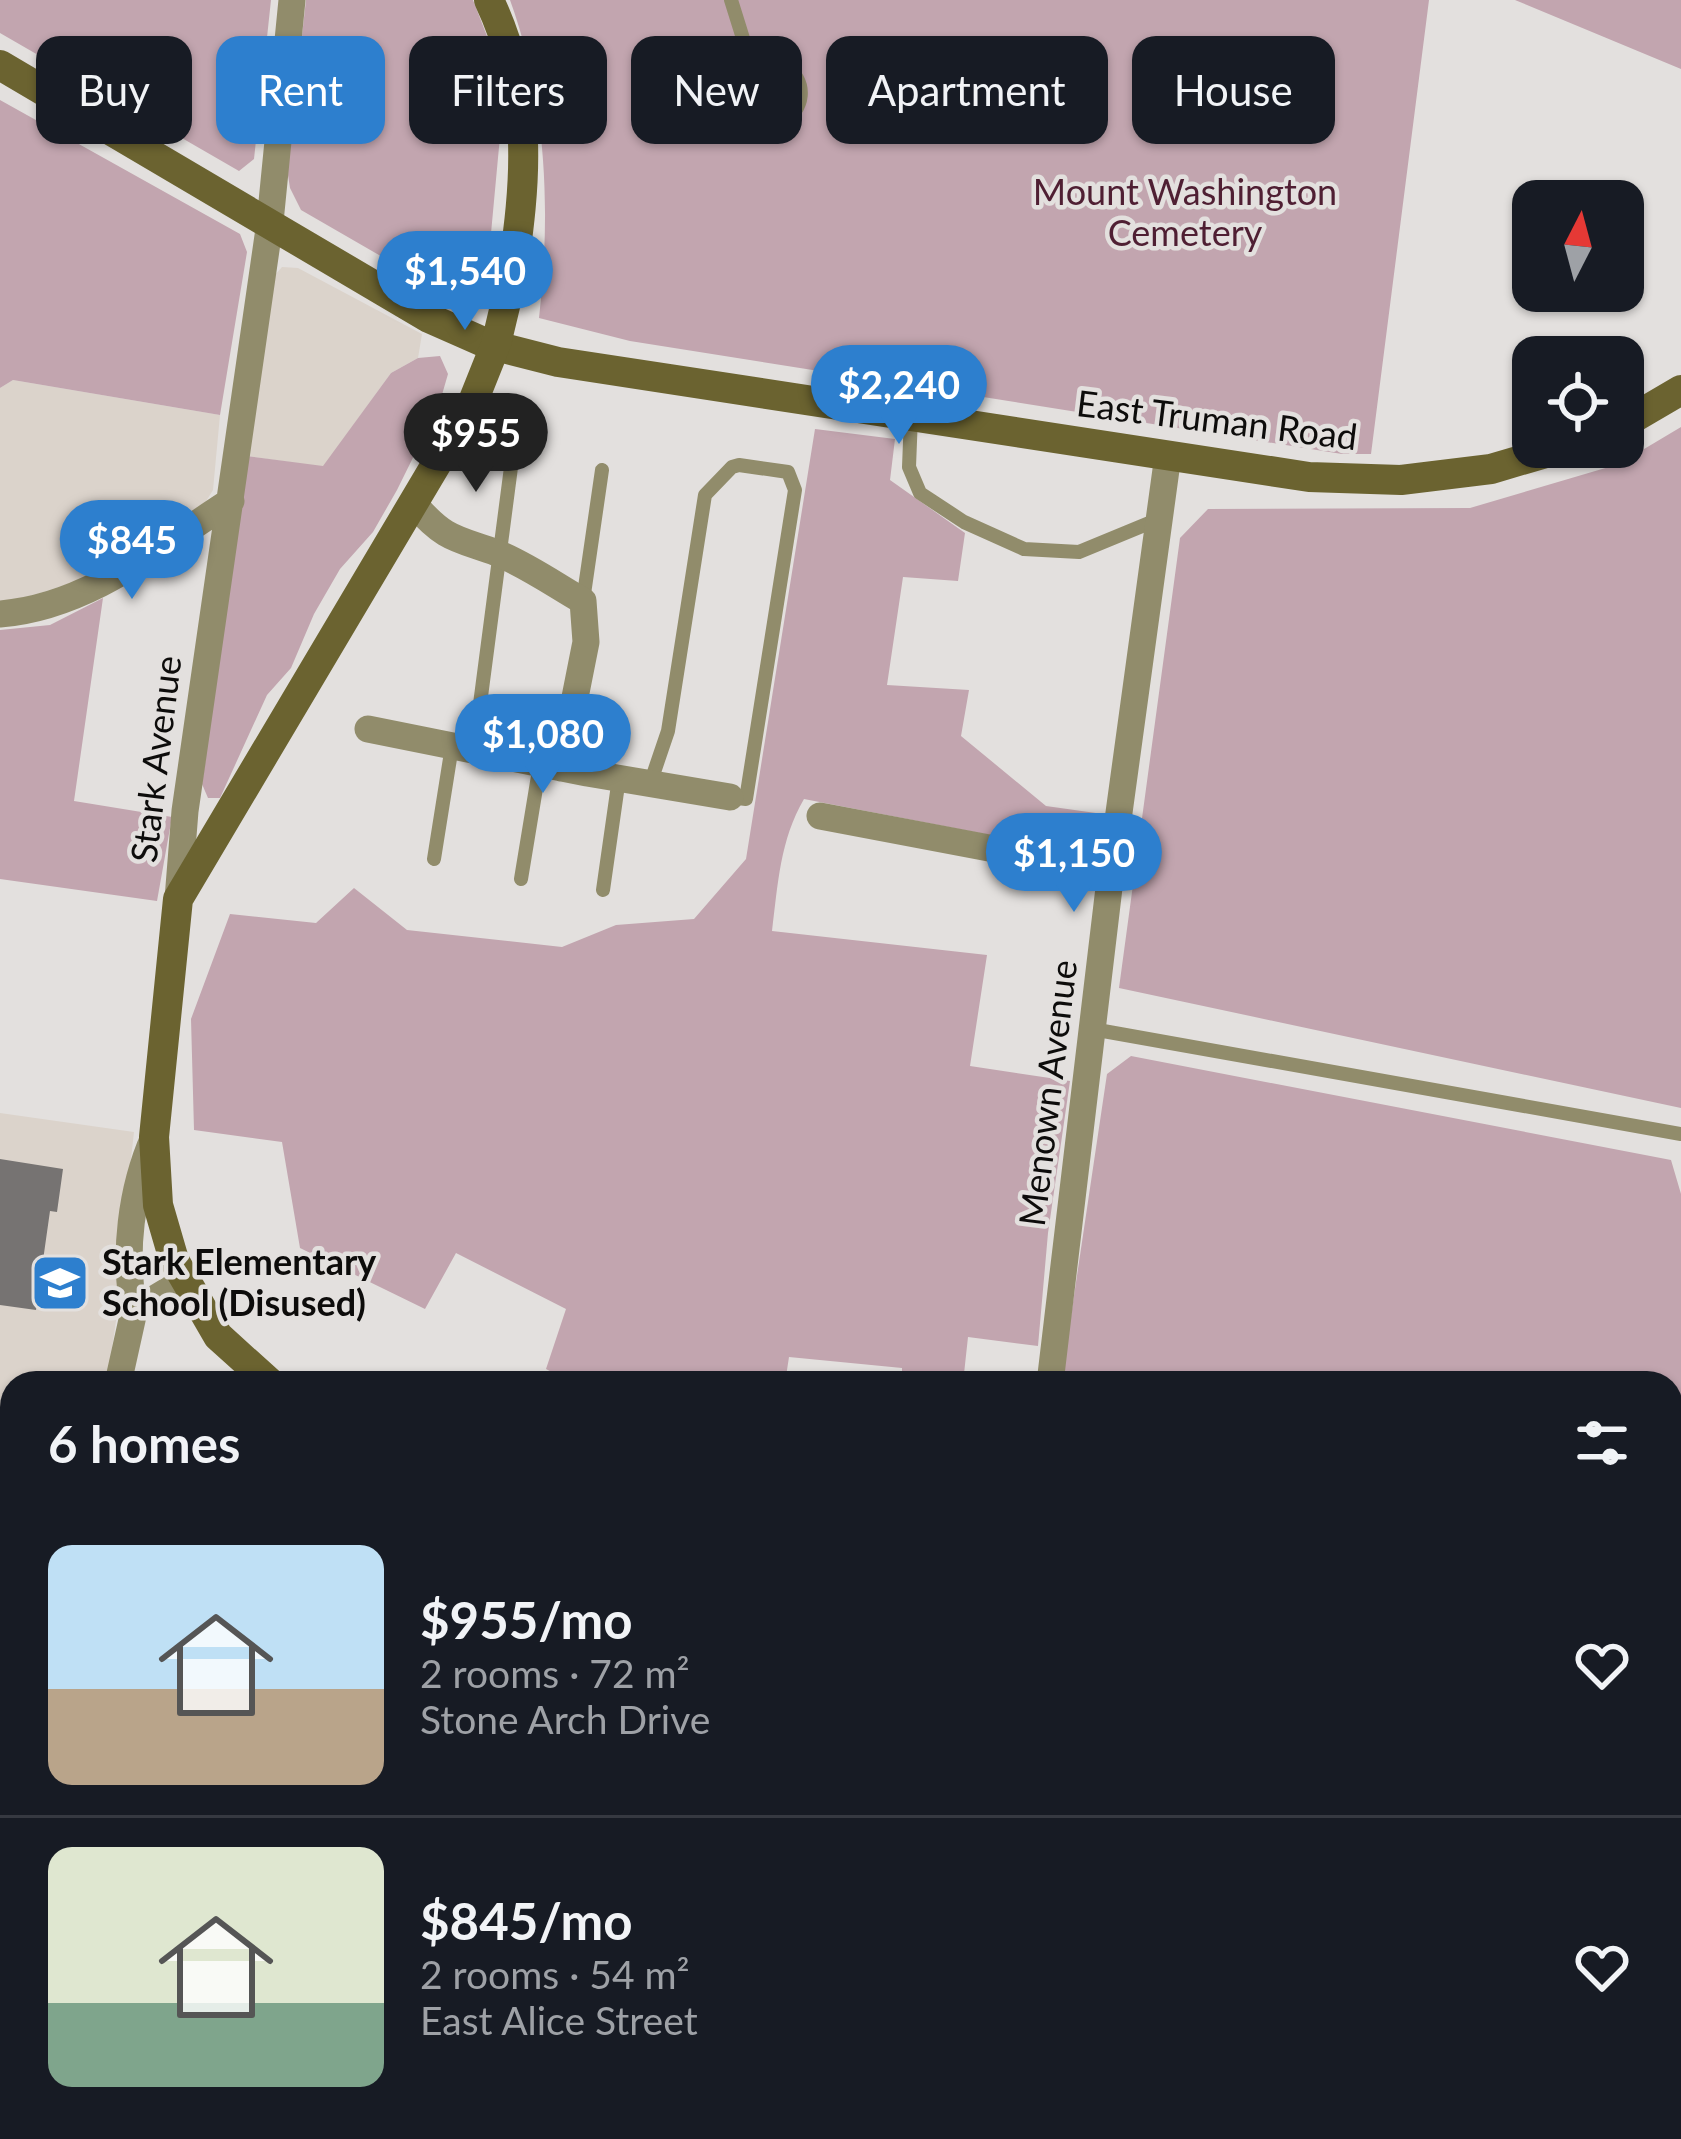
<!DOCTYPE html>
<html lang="en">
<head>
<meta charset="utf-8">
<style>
  body { margin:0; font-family:Lato,sans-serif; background:#20242c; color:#f1f3f6; height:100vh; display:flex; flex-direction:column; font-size:45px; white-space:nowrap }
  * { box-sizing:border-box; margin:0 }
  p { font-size:39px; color:#9ea1a6 }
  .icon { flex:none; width:66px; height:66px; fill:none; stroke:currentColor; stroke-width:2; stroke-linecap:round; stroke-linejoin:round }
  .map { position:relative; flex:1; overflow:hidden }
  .drawer { position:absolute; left:0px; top:1371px; width:1683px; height:768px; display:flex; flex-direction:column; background:#171b24; border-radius:36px 36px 0 0; box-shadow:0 3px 9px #0004 }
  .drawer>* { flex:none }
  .top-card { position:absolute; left:36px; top:36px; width:1611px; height:108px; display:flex; gap:24px }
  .needle { width:78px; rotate:6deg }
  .fabs { position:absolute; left:1512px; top:180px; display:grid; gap:24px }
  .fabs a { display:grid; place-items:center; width:132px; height:132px; border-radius:24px; background:#171b24; box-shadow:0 3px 9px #0004; font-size:60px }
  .price { position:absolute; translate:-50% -102px; padding:0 27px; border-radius:42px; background:#2d7fce; color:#fff; font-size:39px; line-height:78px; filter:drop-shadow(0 3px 6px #0008) }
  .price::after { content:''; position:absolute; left:50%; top:72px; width:36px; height:27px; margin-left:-18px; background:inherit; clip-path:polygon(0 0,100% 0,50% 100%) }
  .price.active { background:#222; color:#fff }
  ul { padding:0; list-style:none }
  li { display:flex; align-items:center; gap:36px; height:300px; padding:0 48px }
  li+li { border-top:3px solid #363941 }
  li span { display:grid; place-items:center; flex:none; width:336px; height:240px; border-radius:24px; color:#555 }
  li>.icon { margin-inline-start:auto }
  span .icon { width:144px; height:144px; fill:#fffc; stroke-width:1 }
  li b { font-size:51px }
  h2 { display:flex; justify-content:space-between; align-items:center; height:144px; padding:0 48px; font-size:51px }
  .pill { padding:0 42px; border-radius:24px; background:#171b24; box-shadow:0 3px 9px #0004; font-size:42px; line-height:108px }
  .pill.active { background:#2d7fce; color:#fff }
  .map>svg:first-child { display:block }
  .built { fill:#dbd3cb }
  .green { fill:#c2a5af }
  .building { fill:#767372 }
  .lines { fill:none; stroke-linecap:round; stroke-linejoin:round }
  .path { stroke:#716f6e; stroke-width:4.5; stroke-dasharray:6 9; stroke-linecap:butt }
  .lane { stroke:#918c6b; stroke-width:14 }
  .street { stroke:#918c6b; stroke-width:27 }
  .secondary { stroke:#6b6330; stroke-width:30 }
  .secondary-bridge { stroke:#6b6330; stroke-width:30 }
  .labels { text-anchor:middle; stroke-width:9; stroke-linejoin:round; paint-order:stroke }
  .park-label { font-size:36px; fill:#4f1f33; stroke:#e3e0de }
  .street-label { font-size:36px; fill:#0d0c0b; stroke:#e3e0de }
  .poi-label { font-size:36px; font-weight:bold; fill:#0d0c0b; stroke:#e3e0de; text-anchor:start }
</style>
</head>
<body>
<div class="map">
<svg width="1681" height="2139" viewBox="0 0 1681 2139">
  <rect width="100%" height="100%" fill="#e3e0de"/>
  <path class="built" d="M 282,267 L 298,268 L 422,334 L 418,358 L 391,373 L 323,467 L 247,456 L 274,276 Z
    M 13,380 L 220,415 L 213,490 L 205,503 L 127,554 L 77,581 L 0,606 L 0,388 Z
    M 0,1113 L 134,1132 L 119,1266 L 119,1300 L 107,1383 L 12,1383 L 12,1462 L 0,1460 Z"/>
  <path class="green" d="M 0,0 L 271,0 L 254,159 L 239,171 L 0,33 Z
    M 306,0 L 473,0 L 492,49 L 503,104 L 490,244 L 475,303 L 398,266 L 301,210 L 290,188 L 287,169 Z
    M 510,0 L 1429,0 L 1371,454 L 1342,454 L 630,341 L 539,318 C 551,211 547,102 510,0 Z
    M 1515,0 L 1681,0 L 1681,69 Z
    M 0,100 L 240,234 L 247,252 L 220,415 L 13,380 L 0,388 Z
    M 440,356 L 448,374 L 439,405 L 397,490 L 373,532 L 340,569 L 314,614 L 291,668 L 267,695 L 220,798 L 208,798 L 202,784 L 247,456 L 323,466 L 391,373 L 418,358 Z
    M 1681,427 L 1681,1108 L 1119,988 L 1180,538 L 1208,509 L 1470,508 L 1619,464 Z
    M 815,429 L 895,439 L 890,480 L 965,533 L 958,581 L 903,577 L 887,685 L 969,690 L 961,736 L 1046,806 L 1110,815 L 1104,843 L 1092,852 L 1078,852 L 804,799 C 780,840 778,884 772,931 L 987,955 L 970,1066 L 1070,1081 L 1048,1233 L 1038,1346 L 968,1337 L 963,1383 L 902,1383 L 902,1368 L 789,1357 L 785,1383 L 573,1383 L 546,1369 L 566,1309 L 456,1253 L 425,1309 L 300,1248 L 282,1142 L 194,1130 L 191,1019 L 230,914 L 316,923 L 354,888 L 407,930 L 562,947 L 616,925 L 694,919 L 746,859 Z
    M 103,598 L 74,801 L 172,817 L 157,901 L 0,879 L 0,630 L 50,625 Z
    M 1131,1056 L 1671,1160 L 1681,1194 L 1681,1898 L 1671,1898 L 1671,1383 L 1061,1383 L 1107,1074 Z
    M 0,1483 L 12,1485 L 12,1739 L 0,1737 Z
    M 977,2127 L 1457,2127 L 1456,2139 L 982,2139 Z"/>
  <path class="building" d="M 0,1159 L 63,1169 L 57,1212 L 50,1211 L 36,1310 L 0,1305 Z
    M 1028,2127 L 1081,2127 L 1072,2139 L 1018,2139 Z"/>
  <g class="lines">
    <path class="path" d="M 1280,2139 L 1282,2127"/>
    <path class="lane" d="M 731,0 L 746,48 C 733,68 724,89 735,111 C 764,168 861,77 746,48
      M 911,416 L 909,467 L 920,493 L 964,522 L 1024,549 L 1079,552 L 1159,519
      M 583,601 L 602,470
      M 474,750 L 513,452
      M 650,784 L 668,731 L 705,495 L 732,467 L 739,465 L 788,472 L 795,490 L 746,799 L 730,797
      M 434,859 L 452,746
      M 521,879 L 540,764
      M 603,890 L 619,778
      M 1092,1029 L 1681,1134
      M 588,2127 L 592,2139
      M 722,2127 L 727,2139
      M 873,2127 L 879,2139
      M 173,2139 L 175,2127
      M 347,2139 L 349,2127
      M 1112,2139 L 1122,2127
      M 1140,2139 C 1152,2129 1164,2125 1178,2132 L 1180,2139
      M 1377,2139 L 1379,2127"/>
    <path class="street" d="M 415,505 C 445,540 456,538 497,553 C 527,565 555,585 583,601 L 586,642 L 561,768
      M 0,614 C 88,607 159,547 231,501
      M 368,729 L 587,773 L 730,797
      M 820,816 L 1111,871
      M 178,899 L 185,811 L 270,222 L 292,0
      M 134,1311 C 123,1255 131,1189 154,1137
      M 118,1383 L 134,1311 L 184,1281
      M 1050,1383 L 1111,871 L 1168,455
      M 0,1472 L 12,1474
      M 12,2139 L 14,2127"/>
    <path class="secondary" d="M 489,0 C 534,95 527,180 511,281
      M 0,65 L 429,318 L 488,344 L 558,362 L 1309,477 L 1401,480 L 1491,469 L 1566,447
      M 1623,424 L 1681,390
      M 270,1383 L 218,1336 L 174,1260 L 158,1205 L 154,1137 L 178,899 L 472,404
      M 930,2127 L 936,2139"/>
    <path class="secondary-bridge" d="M 472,404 L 496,344 L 511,281"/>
  </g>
  <defs>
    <g id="school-square" transform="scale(3)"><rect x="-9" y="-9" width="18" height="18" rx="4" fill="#2d7fce" stroke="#e3e0de"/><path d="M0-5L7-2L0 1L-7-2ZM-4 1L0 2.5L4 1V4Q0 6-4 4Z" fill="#fff"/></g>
  </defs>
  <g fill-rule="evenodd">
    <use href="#school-square" x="60" y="1283"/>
  </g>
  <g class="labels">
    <g class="park-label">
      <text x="1185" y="205">Mount Washington<tspan x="1185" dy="41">Cemetery</tspan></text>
    </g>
    <g class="street-label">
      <text transform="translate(1217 420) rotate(7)" y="13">East Truman Road</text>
      <text transform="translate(156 759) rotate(-83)" y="13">Stark Avenue</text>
      <text transform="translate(1048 1093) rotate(-83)" y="13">Menown Avenue</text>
    </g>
    <g class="poi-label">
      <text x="102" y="1275">Stark Elementary<tspan x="102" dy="41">School (Disused)</tspan></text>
    </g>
  </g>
</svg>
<div class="fabs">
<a><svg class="needle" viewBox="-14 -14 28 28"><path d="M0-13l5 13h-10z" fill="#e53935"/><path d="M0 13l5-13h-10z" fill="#9ea1a6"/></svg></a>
<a><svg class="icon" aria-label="locate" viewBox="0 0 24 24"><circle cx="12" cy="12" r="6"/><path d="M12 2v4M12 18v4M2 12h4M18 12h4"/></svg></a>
</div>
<b class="price" style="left:465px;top:333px">$1,540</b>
<b class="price" style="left:899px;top:447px">$2,240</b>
<b class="price active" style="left:476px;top:495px">$955</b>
<b class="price" style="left:132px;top:602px">$845</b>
<b class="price" style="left:543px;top:796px">$1,080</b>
<b class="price" style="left:1074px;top:915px">$1,150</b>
<div class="top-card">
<a class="pill">Buy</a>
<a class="pill active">Rent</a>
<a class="pill">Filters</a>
<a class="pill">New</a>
<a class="pill">Apartment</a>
<a class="pill">House</a>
</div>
<section class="drawer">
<h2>6 homes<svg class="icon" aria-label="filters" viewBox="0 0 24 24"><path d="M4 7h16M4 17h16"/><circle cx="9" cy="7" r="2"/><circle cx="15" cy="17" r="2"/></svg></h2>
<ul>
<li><span style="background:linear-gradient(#bfe0f5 60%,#b9a48a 0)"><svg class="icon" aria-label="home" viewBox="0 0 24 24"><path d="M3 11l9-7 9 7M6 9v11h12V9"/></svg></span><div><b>$955/mo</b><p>2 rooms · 72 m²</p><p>Stone Arch Drive</p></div><svg class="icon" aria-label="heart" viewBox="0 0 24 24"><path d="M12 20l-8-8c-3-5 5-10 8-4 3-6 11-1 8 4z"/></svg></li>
<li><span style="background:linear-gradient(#dfe7d0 65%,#7fa58c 0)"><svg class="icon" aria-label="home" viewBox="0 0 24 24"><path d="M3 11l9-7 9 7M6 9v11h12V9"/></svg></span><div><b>$845/mo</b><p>2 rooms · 54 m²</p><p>East Alice Street</p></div><svg class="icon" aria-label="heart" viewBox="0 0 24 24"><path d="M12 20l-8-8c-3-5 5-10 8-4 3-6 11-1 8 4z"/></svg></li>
</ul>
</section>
</div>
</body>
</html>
